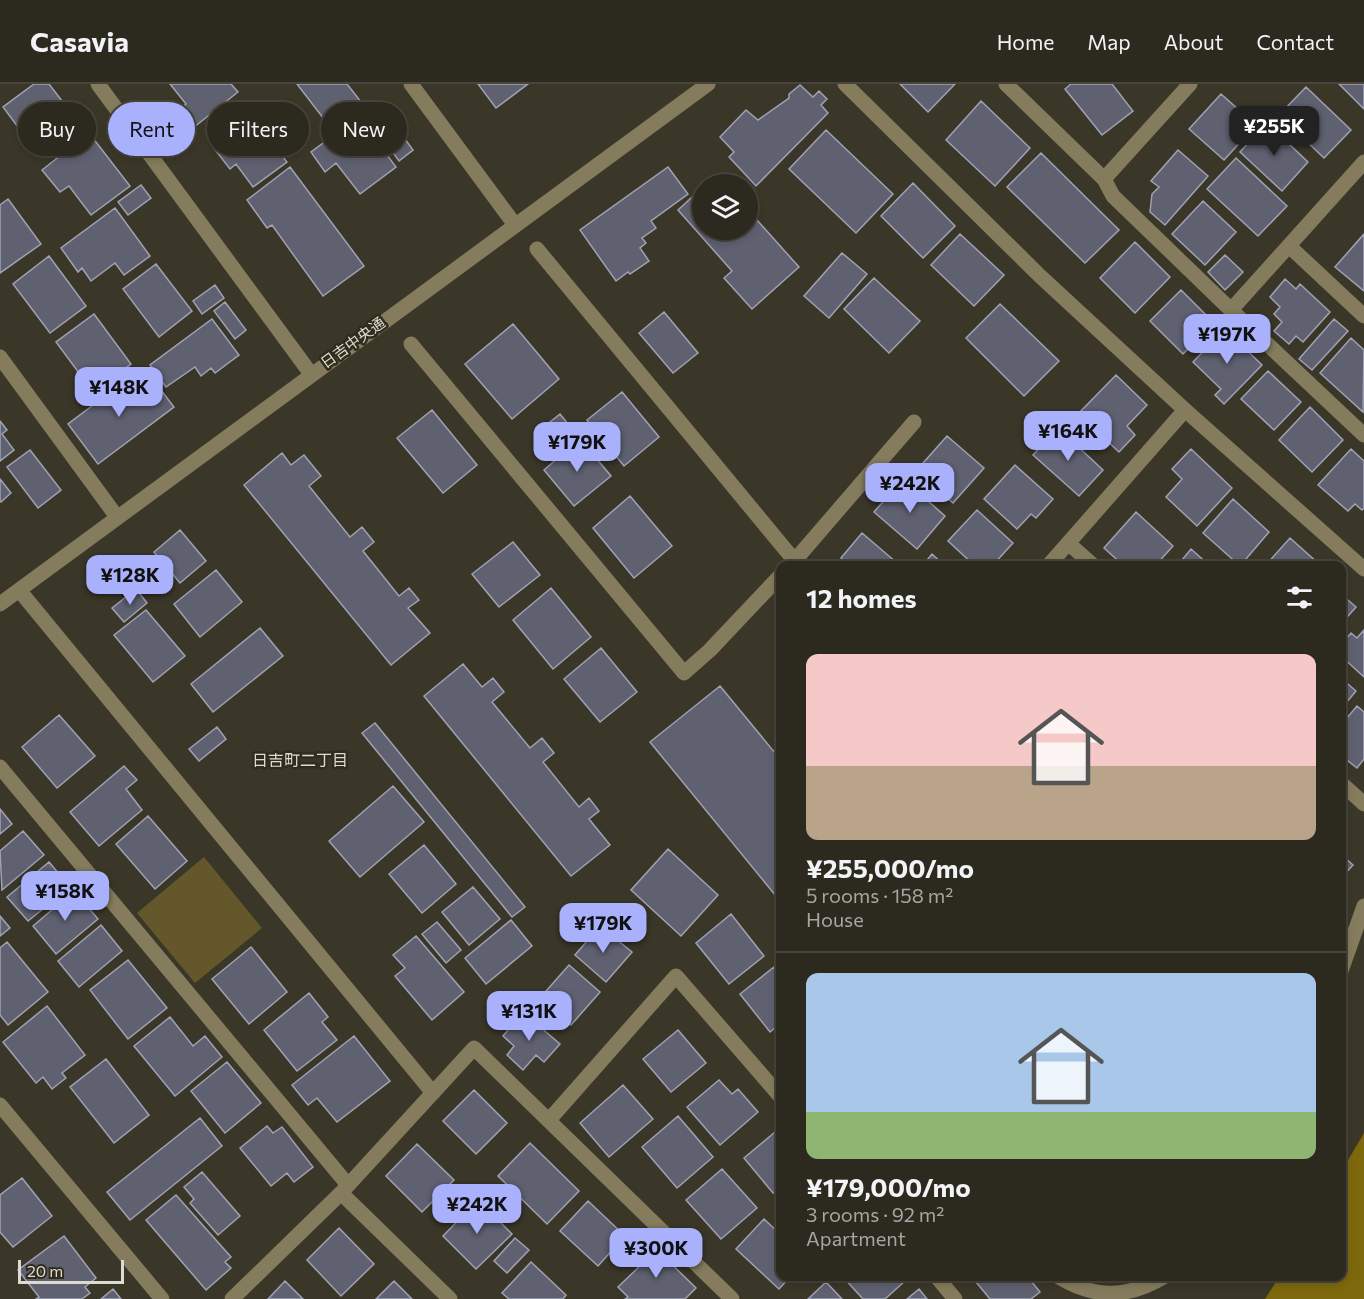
<!DOCTYPE html>
<html lang="en">
<head>
<meta charset="utf-8">
<style>
  body { margin:0; font-family:Commissioner,"Noto Sans JP",sans-serif; background:#343127; color:#f1f3f6; height:100vh; display:flex; flex-direction:column; font-size:22px; white-space:nowrap }
  * { box-sizing:border-box; margin:0 }
  p { font-size:20px; color:#a6a6a4 }
  .icon { flex:none; width:33px; height:33px; fill:none; stroke:currentColor; stroke-width:2; stroke-linecap:round; stroke-linejoin:round }
  .map { position:relative; flex:1; overflow:hidden }
  .drawer { position:absolute; left:776px; top:477px; width:570px; height:720px; display:flex; flex-direction:column; background:#2c291e; border-radius:12px; box-shadow:0 3px 9px #0003,0 0 0 2px #48453c }
  .drawer>* { flex:none }
  .hud { position:absolute; left:18px; top:18px; width:570px; height:54px; display:flex; gap:12px }
  .tools { position:absolute; left:692px; top:90px; display:grid; gap:12px }
  .tools a { display:grid; place-items:center; width:66px; height:66px; border-radius:50%; background:#2c291e; box-shadow:0 3px 9px #0003,0 0 0 2px #48453c; font-size:30px }
  .scale { position:absolute; left:18px; bottom:15px; width:106px; box-sizing:border-box; padding-left:6px; border:3px solid #dddbd1; border-top:0; font-size:16px; line-height:21px; white-space:nowrap; color:#dddbd1; -webkit-text-stroke:4px #312d1e; paint-order:stroke }
  .price { position:absolute; translate:-50% -51px; padding:0 14px; border-radius:12px; background:#a9b0fc; color:#111; font-size:20px; line-height:39px; filter:drop-shadow(0 2px 3px #0008) }
  .price::after { content:''; position:absolute; left:50%; top:36px; width:18px; height:14px; margin-left:-9px; background:inherit; clip-path:polygon(0 0,100% 0,50% 100%) }
  .price.active { background:#222; color:#fff }
  ul { padding:0; list-style:none }
  li { display:grid; align-content:center; gap:12px; height:318px; padding:0 30px }
  li+li { border-top:2px solid #48453c }
  li span { display:grid; place-items:center; height:186px; border-radius:12px; color:#555 }
  li>.icon { margin-inline-start:auto }
  span .icon { width:108px; height:108px; fill:#fffc; stroke-width:1 }
  li b { font-size:26px }
  h2 { display:flex; justify-content:space-between; align-items:center; height:72px; padding:0 30px; font-size:26px }
  .chip { padding:0 21px; border-radius:27px; background:#2c291e; box-shadow:0 3px 9px #0003,0 0 0 2px #48453c; font-size:21px; line-height:54px }
  .chip.active { background:#a9b0fc; color:#111 }
  header { display:flex; align-items:center; gap:36px; box-sizing:border-box; height:84px; padding:0 30px; background:#2c291e; border-bottom:2px solid #48453c }
  header strong { font-size:28px }
  nav { display:flex; gap:33px; margin-inline-start:auto; font-size:21px }
  .map>svg:first-child { display:block }
  .green { fill:#64572b }
  .forest { fill:#7e680d }
  .building { fill:#5f6171; stroke:#a0a2b4; stroke-width:1.5 }
  .lines { fill:none; stroke-linecap:round; stroke-linejoin:round }
  .minor { stroke:#857c5d; stroke-width:15 }
  .labels { text-anchor:middle; stroke-width:5; stroke-linejoin:round; paint-order:stroke }
  .street-label { font-size:15px; fill:#dddbd1; stroke:#312d1e }
  .neighbourhood-label { font-size:16px; fill:#dddbd1; stroke:#312d1e }
</style>
</head>
<body>
<header>
<strong>Casavia</strong>
<nav><a>Home</a><a>Map</a><a>About</a><a>Contact</a></nav>
</header>
<div class="map">
<svg width="1364" height="1215" viewBox="0 0 1364 1215">
  <rect width="100%" height="100%" fill="#3b3728"/>
  <path class="green" d="M 204,773 L 262,844 L 195,899 L 137,829 Z"/>
  <path class="forest" d="M 1364,1049 L 1364,1215 L 1265,1215 L 1279,1193 L 1341,1192 L 1341,1088 Z"/>
  <path class="building" d="M 34,0 L 49,0 L 79,39 L 38,70 L 3,23 Z
    M 170,0 L 231,0 L 238,8 L 193,44 L 179,26 L 186,20 Z
    M 297,0 L 347,0 L 362,19 L 330,43 Z
    M 478,0 L 528,0 L 496,24 Z
    M 900,0 L 955,0 L 928,28 Z
    M 1071,0 L 1112,0 L 1133,27 L 1102,51 L 1065,5 Z
    M 1339,0 L 1364,0 L 1364,25 Z
    M 800,1 L 813,13 L 819,7 L 827,15 L 821,21 L 828,29 L 756,102 L 729,73 L 734,68 L 720,53 L 746,26 L 758,36 L 789,14 L 789,10 Z
    M 1306,3 L 1351,46 L 1324,74 L 1279,31 Z
    M 1221,10 L 1256,41 L 1224,76 L 1189,45 Z
    M 981,17 L 1030,64 L 995,102 L 946,56 Z
    M 246,23 L 287,78 L 253,103 L 236,80 L 230,85 L 213,63 L 216,60 L 209,50 Z
    M 359,33 L 396,83 L 360,110 L 336,79 L 325,88 L 311,68 Z
    M 1267,39 L 1308,78 L 1282,107 L 1240,68 Z
    M 395,41 L 413,66 L 399,77 L 381,52 Z
    M 826,46 L 893,110 L 856,149 L 789,85 Z
    M 89,49 L 130,102 L 91,131 L 69,102 L 60,108 L 42,86 Z
    M 1178,66 L 1208,92 L 1165,141 L 1150,128 L 1152,110 L 1159,103 L 1151,97 Z
    M 1041,69 L 1119,146 L 1085,179 L 1007,103 Z
    M 1236,74 L 1287,122 L 1258,152 L 1207,105 Z
    M 290,83 L 364,182 L 323,212 L 272,141 L 267,144 L 247,116 Z
    M 668,83 L 688,110 L 651,137 L 656,144 L 642,154 L 646,159 L 640,164 L 649,177 L 630,190 L 628,188 L 616,197 L 580,146 Z
    M 913,99 L 955,142 L 923,174 L 881,132 Z
    M 141,101 L 151,114 L 128,131 L 118,118 Z
    M 702,104 L 702,146 L 747,146 L 747,125 L 799,183 L 752,225 L 724,194 L 732,187 L 678,126 Z
    M 8,115 L 41,160 L 0,189 L 0,121 Z
    M 1203,117 L 1236,148 L 1205,181 L 1172,150 Z
    M 115,124 L 150,172 L 124,191 L 115,179 L 91,197 L 82,184 L 78,188 L 61,164 Z
    M 960,150 L 1004,191 L 974,222 L 931,181 Z
    M 1364,150 L 1364,207 L 1335,183 Z
    M 1135,158 L 1170,193 L 1135,229 L 1100,194 Z
    M 842,169 L 867,190 L 829,234 L 804,212 Z
    M 1225,171 L 1243,188 L 1225,206 L 1208,188 Z
    M 49,172 L 86,222 L 50,249 L 13,200 Z
    M 156,180 L 192,227 L 159,253 L 123,205 Z
    M 874,194 L 920,237 L 889,269 L 844,225 Z
    M 1285,195 L 1296,205 L 1300,200 L 1330,228 L 1303,258 L 1296,252 L 1289,260 L 1274,247 L 1282,238 L 1274,230 L 1280,223 L 1270,213 Z
    M 215,201 L 224,214 L 202,230 L 193,217 Z
    M 1181,206 L 1214,239 L 1183,270 L 1150,237 Z
    M 225,218 L 246,246 L 235,255 L 214,227 Z
    M 1000,220 L 1059,277 L 1024,312 L 966,254 Z
    M 664,228 L 698,269 L 673,289 L 639,249 Z
    M 94,230 L 131,280 L 93,308 L 56,258 Z
    M 212,235 L 239,271 L 215,289 L 211,284 L 201,292 L 195,283 L 166,303 L 150,281 Z
    M 1334,235 L 1348,247 L 1312,286 L 1299,275 Z
    M 513,240 L 559,295 L 512,335 L 465,280 Z
    M 1225,245 L 1262,281 L 1224,320 L 1215,311 L 1221,305 L 1193,278 Z
    M 1351,254 L 1364,266 L 1363,328 L 1320,289 Z
    M 1268,287 L 1301,318 L 1274,346 L 1241,315 Z
    M 136,289 L 153,312 L 161,306 L 174,323 L 98,380 L 68,340 Z
    M 1116,291 L 1147,321 L 1127,342 L 1135,351 L 1119,368 L 1078,330 Z
    M 622,308 L 659,353 L 624,382 L 587,336 Z
    M 1310,323 L 1343,356 L 1312,388 L 1279,356 Z
    M 432,326 L 477,381 L 443,409 L 397,354 Z
    M 560,330 L 580,355 L 558,375 L 536,349 Z
    M 0,337 L 7,346 L 2,350 L 14,366 L 0,377 Z
    M 1058,344 L 1103,386 L 1079,412 L 1033,371 Z
    M 947,352 L 984,384 L 953,419 L 916,387 Z
    M 580,355 L 611,392 L 574,422 L 544,386 Z
    M 1191,365 L 1232,404 L 1197,442 L 1166,413 L 1182,395 L 1172,385 Z
    M 1351,365 L 1364,377 L 1364,424 L 1362,426 L 1355,420 L 1348,427 L 1318,401 Z
    M 30,366 L 61,406 L 38,424 L 7,383 Z
    M 282,369 L 291,381 L 304,371 L 321,392 L 309,402 L 350,453 L 362,443 L 374,458 L 363,467 L 399,512 L 409,504 L 419,516 L 408,524 L 430,549 L 391,581 L 244,401 Z
    M 1015,381 L 1053,415 L 1036,434 L 1031,430 L 1017,445 L 984,415 Z
    M 0,395 L 11,409 L 1,418 L 0,417 Z
    M 903,395 L 945,432 L 917,465 L 874,428 Z
    M 630,412 L 672,462 L 634,494 L 593,444 Z
    M 1233,415 L 1269,448 L 1240,482 L 1203,449 Z
    M 977,426 L 1013,459 L 992,482 L 975,482 L 948,457 Z
    M 1136,428 L 1173,462 L 1155,482 L 1124,482 L 1104,464 Z
    M 180,446 L 206,477 L 180,499 L 154,468 Z
    M 862,449 L 896,478 L 893,482 L 850,482 L 841,474 Z
    M 1290,454 L 1319,480 L 1318,482 L 1265,482 Z
    M 513,458 L 540,491 L 499,523 L 472,490 Z
    M 1191,465 L 1210,482 L 1177,482 Z
    M 932,470 L 945,482 L 922,482 Z
    M 216,486 L 242,518 L 200,553 L 174,520 Z
    M 551,504 L 591,553 L 553,585 L 513,536 Z
    M 136,505 L 147,519 L 124,538 L 112,524 Z
    M 1341,510 L 1356,523 L 1341,540 Z
    M 146,526 L 185,572 L 153,598 L 114,551 Z
    M 260,544 L 283,572 L 213,628 L 191,600 Z
    M 1364,546 L 1364,593 L 1341,572 L 1341,561 L 1351,549 L 1357,554 Z
    M 601,564 L 637,608 L 600,638 L 564,595 Z
    M 463,580 L 482,603 L 493,594 L 504,608 L 492,618 L 530,664 L 542,654 L 554,669 L 543,678 L 579,723 L 589,714 L 599,727 L 589,735 L 610,761 L 571,792 L 424,612 Z
    M 1341,594 L 1356,607 L 1341,625 Z
    M 720,602 L 780,675 L 780,817 L 650,658 Z
    M 1357,622 L 1364,628 L 1364,675 L 1357,684 L 1343,673 L 1341,675 L 1341,641 Z
    M 59,631 L 95,672 L 57,704 L 22,663 Z
    M 375,639 L 525,823 L 512,833 L 362,649 Z
    M 217,643 L 226,655 L 199,677 L 189,665 Z
    M 124,682 L 137,696 L 126,705 L 142,726 L 99,762 L 70,728 Z
    M 393,702 L 424,738 L 360,793 L 329,757 Z
    M 0,725 L 12,740 L 0,750 Z
    M 148,732 L 187,777 L 155,805 L 116,760 Z
    M 23,747 L 44,771 L 2,806 L 0,767 Z
    M 424,761 L 456,800 L 422,829 L 389,790 Z
    M 668,765 L 718,811 L 681,852 L 631,806 Z
    M 1341,770 L 1353,781 L 1341,794 Z
    M 49,778 L 70,803 L 28,837 L 7,813 Z
    M 473,803 L 500,835 L 469,861 L 442,828 Z
    M 74,807 L 98,835 L 56,870 L 33,842 Z
    M 731,830 L 764,872 L 729,900 L 696,859 Z
    M 0,832 L 10,844 L 0,852 Z
    M 511,836 L 532,862 L 486,900 L 465,874 Z
    M 437,838 L 461,866 L 446,879 L 422,850 Z
    M 101,841 L 122,867 L 79,903 L 58,877 Z
    M 600,842 L 632,868 L 606,898 L 575,871 Z
    M 416,852 L 464,908 L 432,936 L 395,892 L 405,884 L 393,871 Z
    M 7,858 L 48,908 L 8,941 L 0,931 L 0,864 Z
    M 251,863 L 287,908 L 249,940 L 212,895 Z
    M 128,876 L 167,924 L 128,955 L 90,906 Z
    M 569,881 L 600,908 L 571,941 L 540,914 Z
    M 774,883 L 780,891 L 780,940 L 770,948 L 740,910 Z
    M 309,909 L 328,933 L 322,938 L 337,956 L 297,987 L 264,946 Z
    M 47,922 L 85,971 L 62,989 L 66,994 L 52,1005 L 43,993 L 36,999 L 3,958 Z
    M 523,928 L 560,960 L 544,978 L 536,971 L 523,986 L 507,971 L 514,962 L 503,952 Z
    M 170,933 L 193,962 L 205,952 L 222,973 L 175,1012 L 134,962 Z
    M 678,946 L 706,979 L 671,1008 L 643,975 Z
    M 354,952 L 390,997 L 337,1038 L 317,1014 L 308,1021 L 292,1001 Z
    M 106,975 L 149,1031 L 114,1059 L 70,1003 Z
    M 227,978 L 261,1019 L 225,1049 L 191,1007 Z
    M 719,996 L 732,1010 L 738,1005 L 758,1028 L 720,1061 L 687,1023 Z
    M 623,1001 L 653,1035 L 609,1073 L 580,1039 Z
    M 474,1006 L 507,1039 L 476,1070 L 443,1037 Z
    M 678,1032 L 713,1073 L 677,1104 L 642,1063 Z
    M 200,1034 L 222,1062 L 130,1136 L 107,1108 Z
    M 267,1042 L 273,1049 L 282,1043 L 313,1083 L 294,1098 L 287,1089 L 271,1102 L 240,1064 Z
    M 775,1048 L 780,1054 L 780,1103 L 773,1109 L 744,1074 Z
    M 530,1059 L 579,1107 L 547,1140 L 498,1092 Z
    M 417,1060 L 454,1096 L 422,1128 L 386,1092 Z
    M 722,1085 L 757,1124 L 721,1155 L 686,1116 Z
    M 202,1088 L 240,1132 L 218,1151 L 190,1119 L 194,1115 L 184,1103 Z
    M 22,1094 L 52,1132 L 13,1163 L 0,1148 L 0,1111 Z
    M 176,1111 L 231,1173 L 225,1178 L 231,1184 L 206,1206 L 146,1136 Z
    M 478,1116 L 512,1150 L 476,1185 L 443,1152 Z
    M 588,1117 L 625,1152 L 598,1182 L 560,1147 Z
    M 764,1135 L 780,1150 L 780,1192 L 791,1192 L 779,1205 L 736,1165 Z
    M 339,1144 L 374,1180 L 341,1212 L 307,1176 Z
    M 64,1152 L 96,1194 L 85,1203 L 90,1209 L 82,1215 L 36,1215 L 39,1213 L 18,1186 Z
    M 515,1154 L 529,1166 L 507,1189 L 494,1177 Z
    M 651,1160 L 696,1204 L 685,1215 L 625,1215 L 628,1213 L 618,1203 L 643,1179 L 638,1174 Z
    M 531,1178 L 566,1211 L 563,1215 L 509,1215 L 502,1209 Z
    M 842,1192 L 901,1192 L 905,1197 L 885,1215 L 863,1215 Z
    M 982,1192 L 1027,1192 L 1040,1208 L 1031,1215 L 990,1215 L 976,1198 Z
    M 285,1197 L 303,1215 L 268,1215 Z
    M 394,1197 L 412,1215 L 376,1215 Z
    M 826,1198 L 842,1215 L 808,1215 Z
    M 113,1205 L 121,1215 L 101,1215 Z
    M 919,1205 L 927,1215 L 907,1215 Z"/>
  <g class="lines">
    <path class="minor" d="M 98,0 L 311,290
      M 411,0 L 515,141
      M 845,0 L 1040,192 L 1185,326 L 1364,485
      M 1006,0 L 1104,95 L 1113,112 L 1231,226 L 1364,78
      M 1104,95 L 1190,0
      M 1289,162 L 1364,232
      M 537,165 L 799,482
      M 1231,226 L 1364,351
      M 411,260 L 684,589 L 710,566 L 780,492
      M 0,273 L 117,433
      M 1068,459 L 1094,482
      M 790,482 L 914,338
      M 1048,482 L 1185,326
      M 19,506 L 433,1009
      M 0,520 L 708,0
      M 0,683 L 348,1101
      M 1341,699 L 1364,720
      M 1341,887 L 1364,822
      M 0,1021 L 162,1215
      M 549,1036 L 676,892 L 780,1012
      M 341,1109 L 450,1215
      M 936,1192 L 955,1215
      M 1057,1192 C 1094,1215 1127,1215 1165,1192
      M 232,1215 L 341,1109 L 474,964 L 732,1215"/>
  </g>
  <g class="labels">
    <g class="street-label">
      <text transform="translate(353 259) rotate(-36)" y="5">日吉中央通</text>
    </g>
    <g class="neighbourhood-label">
      <text x="300" y="682">日吉町二丁目</text>
    </g>
  </g>
</svg>
<div class="tools">
<a><svg class="icon" aria-label="layers" viewBox="0 0 24 24"><path d="M12 4l9 5-9 5-9-5zM3 14l9 5 9-5"/></svg></a>
</div>
<div class="scale">20 m</div>
<b class="price active" style="left:1274px;top:73px">¥255K</b>
<b class="price" style="left:1227px;top:281px">¥197K</b>
<b class="price" style="left:119px;top:334px">¥148K</b>
<b class="price" style="left:1068px;top:378px">¥164K</b>
<b class="price" style="left:577px;top:389px">¥179K</b>
<b class="price" style="left:910px;top:430px">¥242K</b>
<b class="price" style="left:130px;top:522px">¥128K</b>
<b class="price" style="left:65px;top:838px">¥158K</b>
<b class="price" style="left:603px;top:870px">¥179K</b>
<b class="price" style="left:529px;top:958px">¥131K</b>
<b class="price" style="left:477px;top:1151px">¥242K</b>
<b class="price" style="left:656px;top:1195px">¥300K</b>
<div class="hud">
<a class="chip">Buy</a>
<a class="chip active">Rent</a>
<a class="chip">Filters</a>
<a class="chip">New</a>
</div>
<section class="drawer">
<h2>12 homes<svg class="icon" aria-label="filters" viewBox="0 0 24 24"><path d="M4 7h16M4 17h16"/><circle cx="9" cy="7" r="2"/><circle cx="15" cy="17" r="2"/></svg></h2>
<ul>
<li><span style="background:linear-gradient(#f6c9c9 60%,#b9a48a 0)"><svg class="icon" aria-label="home" viewBox="0 0 24 24"><path d="M3 11l9-7 9 7M6 9v11h12V9"/></svg></span><div><b>¥255,000/mo</b><p>5 rooms · 158 m²</p><p>House</p></div></li>
<li><span style="background:linear-gradient(#a9c7e8 75%,#8fb573 0)"><svg class="icon" aria-label="home" viewBox="0 0 24 24"><path d="M3 11l9-7 9 7M6 9v11h12V9"/></svg></span><div><b>¥179,000/mo</b><p>3 rooms · 92 m²</p><p>Apartment</p></div></li>
</ul>
</section>
</div>
</body>
</html>
